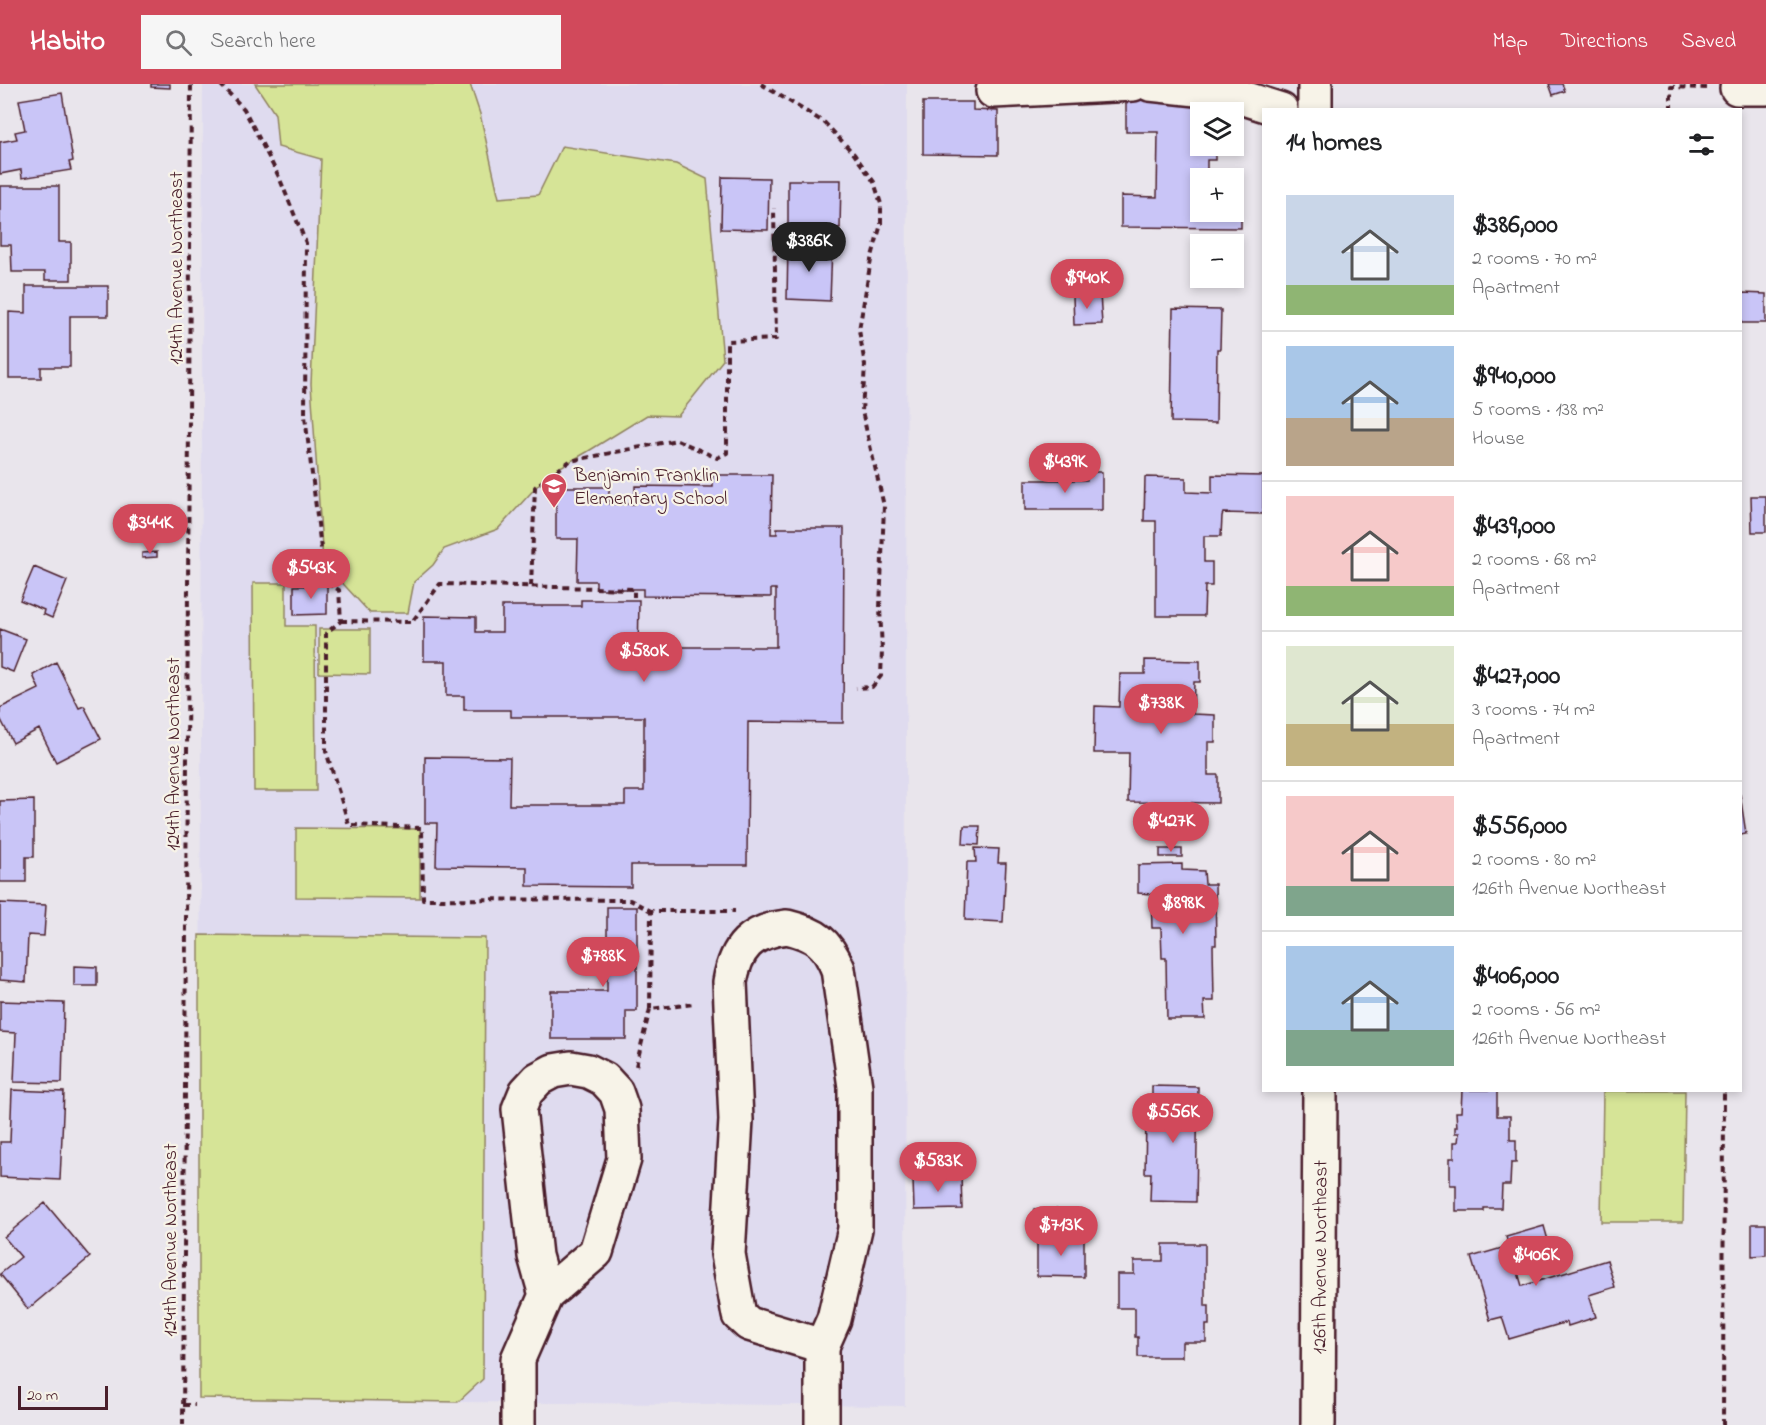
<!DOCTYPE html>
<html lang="en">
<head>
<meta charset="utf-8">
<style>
  body { margin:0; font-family:"Indie Flower",sans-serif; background:#f6f6f6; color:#202124; height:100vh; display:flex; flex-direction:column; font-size:22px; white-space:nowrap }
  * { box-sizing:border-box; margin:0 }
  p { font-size:20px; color:#757577 }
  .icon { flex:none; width:33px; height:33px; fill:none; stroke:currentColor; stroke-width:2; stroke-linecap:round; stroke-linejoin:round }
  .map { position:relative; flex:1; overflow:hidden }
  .sheet { position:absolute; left:1262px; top:24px; width:480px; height:984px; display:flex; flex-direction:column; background:#fff; border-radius:0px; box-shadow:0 3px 9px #0003 }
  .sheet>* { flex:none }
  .tools { position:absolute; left:1190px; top:18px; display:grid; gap:12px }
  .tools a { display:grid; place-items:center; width:54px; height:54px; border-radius:0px; background:#fff; box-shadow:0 3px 9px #0003; font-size:30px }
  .scale { position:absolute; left:18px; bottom:15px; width:90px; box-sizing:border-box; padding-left:6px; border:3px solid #4a1f2b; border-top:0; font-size:16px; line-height:21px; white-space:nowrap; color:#4a1f2b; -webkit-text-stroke:4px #f7f3e8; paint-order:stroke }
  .price { position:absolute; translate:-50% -51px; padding:0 14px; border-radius:21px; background:#d1495b; color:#fff; font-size:20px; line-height:39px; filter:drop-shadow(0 2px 3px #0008) }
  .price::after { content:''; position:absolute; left:50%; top:36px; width:18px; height:14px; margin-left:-9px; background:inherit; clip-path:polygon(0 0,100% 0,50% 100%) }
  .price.active { background:#222; color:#fff }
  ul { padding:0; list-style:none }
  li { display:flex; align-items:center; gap:18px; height:150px; padding:0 24px }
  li+li { border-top:2px solid #e0e0e0 }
  li span { display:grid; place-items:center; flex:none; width:168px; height:120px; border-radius:0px; color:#555 }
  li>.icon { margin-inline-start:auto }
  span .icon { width:72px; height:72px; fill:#fffc; stroke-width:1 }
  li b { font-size:26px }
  h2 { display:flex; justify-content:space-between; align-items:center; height:72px; padding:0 24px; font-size:26px }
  header { display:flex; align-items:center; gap:36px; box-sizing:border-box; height:84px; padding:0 30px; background:#d1495b; color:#fff }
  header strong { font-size:28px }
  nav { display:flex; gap:33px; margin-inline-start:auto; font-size:21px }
  .search { width:420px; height:54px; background:#f6f6f6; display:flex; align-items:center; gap:15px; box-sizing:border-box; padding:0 21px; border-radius:0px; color:#757577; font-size:22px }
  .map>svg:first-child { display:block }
  .built { fill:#dfdbef }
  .green { fill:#d6e497; stroke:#908261; stroke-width:1.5 }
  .building { fill:#c9c5f7; stroke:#4a1f2b; stroke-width:1.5 }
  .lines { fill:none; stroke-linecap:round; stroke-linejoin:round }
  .minor-casing { stroke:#4a1f2b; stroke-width:38 }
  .path { stroke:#4a1f2b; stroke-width:4; stroke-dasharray:6 4.5; stroke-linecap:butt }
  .minor { stroke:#f7f3e8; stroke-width:33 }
  .labels { text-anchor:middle; stroke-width:4.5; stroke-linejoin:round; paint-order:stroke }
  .street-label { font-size:20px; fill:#4a1f2b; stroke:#f7f3e8 }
  .poi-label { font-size:20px; fill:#4a1f2b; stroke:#f7f3e8; text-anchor:start }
</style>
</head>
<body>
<header>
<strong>Habito</strong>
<div class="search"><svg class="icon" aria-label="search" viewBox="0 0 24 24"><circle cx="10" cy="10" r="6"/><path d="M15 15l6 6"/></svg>Search here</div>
<nav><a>Map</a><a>Directions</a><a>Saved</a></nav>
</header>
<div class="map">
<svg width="1766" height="1341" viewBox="0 0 1766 1341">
  <rect width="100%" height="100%" fill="#e9e5ec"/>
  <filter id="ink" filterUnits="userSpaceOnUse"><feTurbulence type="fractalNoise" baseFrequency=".0167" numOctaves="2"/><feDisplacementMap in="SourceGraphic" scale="12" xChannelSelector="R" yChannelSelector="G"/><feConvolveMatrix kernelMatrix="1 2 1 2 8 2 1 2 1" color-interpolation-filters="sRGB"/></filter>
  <g filter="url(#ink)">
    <path class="built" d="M 203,0 L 907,0 L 905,1322 L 458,1318 L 199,1314 Z"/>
    <path class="green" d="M 255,0 L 470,0 L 480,30 L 499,114 L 538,111 L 562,62 L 676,80 L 707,95 L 723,276 L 678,332 L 647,331 L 587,368 L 548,390 L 498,445 L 444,465 L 433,481 L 414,498 L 408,529 L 370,529 L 323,478 L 311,300 L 321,75 L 278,63 L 275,30 Z
      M 253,499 L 286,499 L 286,542 L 315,542 L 316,707 L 254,707 Z
      M 319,545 L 370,545 L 370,590 L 319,589 Z
      M 296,744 L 420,745 L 420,814 L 296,813 Z
      M 199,851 L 485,854 L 483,1295 L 458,1318 L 199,1314 Z
      M 1603,1007 L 1685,1007 L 1683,1138 L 1601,1138 Z"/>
    <path class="building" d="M 151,0 L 170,0 L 170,4 L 151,3 Z
      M 1549,0 L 1562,0 L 1565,7 L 1553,11 Z
      M 62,9 L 73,77 L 69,78 L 71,86 L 22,94 L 21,86 L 0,90 L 0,58 L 17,55 L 15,48 L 25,46 L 19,16 Z
      M 1212,10 L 1212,28 L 1200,28 L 1200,62 L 1215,62 L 1215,76 L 1207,76 L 1207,94 L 1200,94 L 1200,128 L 1233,128 L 1233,113 L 1241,114 L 1241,144 L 1121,143 L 1121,112 L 1157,113 L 1158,48 L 1126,48 L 1126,12 Z
      M 923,18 L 973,18 L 973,26 L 998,27 L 998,71 L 923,70 Z
      M 722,93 L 769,94 L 768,146 L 721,145 Z
      M 788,96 L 841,96 L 840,144 L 788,143 Z
      M 0,102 L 59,102 L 59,158 L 71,158 L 71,196 L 45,196 L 45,188 L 12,188 L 11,161 L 0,161 Z
      M 788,162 L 832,163 L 830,217 L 787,215 Z
      M 26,202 L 108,202 L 108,232 L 70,232 L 70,283 L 41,283 L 41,294 L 9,294 L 9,228 L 26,229 Z
      M 1742,209 L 1766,210 L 1766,239 L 1741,239 Z
      M 1100,210 L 1102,240 L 1074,241 L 1073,212 Z
      M 1173,225 L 1221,226 L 1220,265 L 1217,265 L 1216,339 L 1171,338 Z
      M 1087,388 L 1102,388 L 1102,426 L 1025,426 L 1025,396 L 1087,396 Z
      M 713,391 L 772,391 L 771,450 L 777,450 L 777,444 L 844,444 L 843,639 L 748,638 L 747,781 L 631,781 L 631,803 L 527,802 L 527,783 L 436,782 L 437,739 L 425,739 L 425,673 L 510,674 L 509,721 L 625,721 L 625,707 L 644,707 L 644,633 L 511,633 L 511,626 L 464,626 L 464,612 L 446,612 L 446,577 L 424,577 L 424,532 L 476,533 L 476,548 L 502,548 L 502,522 L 581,522 L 581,516 L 639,516 L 638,574 L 645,574 L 645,563 L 776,563 L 776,505 L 771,505 L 771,513 L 643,512 L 643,505 L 596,505 L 596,497 L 577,497 L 578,455 L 556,455 L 556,403 L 609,403 L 609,420 L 635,420 L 635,402 L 713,403 Z
      M 1212,391 L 1263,392 L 1263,430 L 1223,429 L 1222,432 L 1221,452 L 1204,452 L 1204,478 L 1212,478 L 1212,502 L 1205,502 L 1204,532 L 1156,532 L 1156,437 L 1144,437 L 1145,393 L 1186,394 L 1186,408 L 1212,409 Z
      M 1751,412 L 1766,412 L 1766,448 L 1752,448 Z
      M 157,468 L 157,473 L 142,474 L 142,469 Z
      M 34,483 L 67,497 L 52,534 L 43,530 L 44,526 L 20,516 Z
      M 327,501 L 327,530 L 294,531 L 294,502 Z
      M 0,545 L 26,555 L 13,588 L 0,583 Z
      M 1145,576 L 1200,577 L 1200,598 L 1194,598 L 1193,630 L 1215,631 L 1215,658 L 1208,658 L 1208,691 L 1218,691 L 1218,719 L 1128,718 L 1129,669 L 1094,669 L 1095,622 L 1119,623 L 1120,590 L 1145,590 Z
      M 56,578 L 79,624 L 84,622 L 101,655 L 56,678 L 39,645 L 13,659 L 0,634 L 0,624 L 39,605 L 33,591 Z
      M 1740,710 L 1746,750 L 1740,751 Z
      M 34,716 L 34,773 L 26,773 L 26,798 L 0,798 L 0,717 Z
      M 964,742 L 980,742 L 979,761 L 963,760 Z
      M 975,764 L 999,765 L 998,779 L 1006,779 L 1003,838 L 965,836 L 967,778 L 976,778 Z
      M 1160,765 L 1182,765 L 1182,773 L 1160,773 Z
      M 1182,780 L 1182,786 L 1204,787 L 1205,800 L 1215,800 L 1216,861 L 1213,861 L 1214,917 L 1204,917 L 1205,935 L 1167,935 L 1166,874 L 1162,874 L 1161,844 L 1152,844 L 1151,810 L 1138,809 L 1138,781 Z
      M 0,819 L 46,821 L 44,852 L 28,851 L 26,898 L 0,896 Z
      M 607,823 L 637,823 L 637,927 L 626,927 L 626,955 L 551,955 L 551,907 L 607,907 Z
      M 74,882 L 97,883 L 97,902 L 74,902 Z
      M 0,917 L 64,919 L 62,999 L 14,998 L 16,949 L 0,948 Z
      M 1152,1002 L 1198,1003 L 1196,1118 L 1150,1117 L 1151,1089 L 1145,1089 L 1146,1035 L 1152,1035 Z
      M 12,1006 L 64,1008 L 60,1096 L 0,1093 L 0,1058 L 10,1058 Z
      M 1462,1006 L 1497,1006 L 1497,1032 L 1510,1032 L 1510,1056 L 1516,1056 L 1516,1079 L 1511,1079 L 1510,1101 L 1502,1101 L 1501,1124 L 1484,1124 L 1484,1127 L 1456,1127 L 1456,1101 L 1450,1101 L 1450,1074 L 1454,1074 L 1454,1058 L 1458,1058 L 1459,1049 L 1455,1049 L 1455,1043 L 1457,1043 L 1456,1028 L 1461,1028 Z
      M 961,1091 L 962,1125 L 914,1126 L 913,1095 Z
      M 45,1119 L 90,1173 L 28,1225 L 0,1190 L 21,1173 L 4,1153 Z
      M 1034,1125 L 1057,1125 L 1057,1142 L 1034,1142 Z
      M 1752,1140 L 1766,1140 L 1766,1171 L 1752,1172 Z
      M 1544,1142 L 1553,1174 L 1517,1185 L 1522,1202 L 1607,1176 L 1615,1203 L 1589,1211 L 1596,1233 L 1568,1242 L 1567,1238 L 1509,1255 L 1502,1233 L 1490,1236 L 1471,1173 L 1509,1162 L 1506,1153 Z
      M 1037,1153 L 1084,1153 L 1084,1193 L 1037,1192 Z
      M 1163,1160 L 1205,1160 L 1205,1222 L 1209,1222 L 1209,1241 L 1206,1241 L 1206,1258 L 1182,1258 L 1182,1273 L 1138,1273 L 1138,1253 L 1135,1253 L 1135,1224 L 1117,1224 L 1117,1190 L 1134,1190 L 1134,1177 L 1163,1177 Z"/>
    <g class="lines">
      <g class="minor-casing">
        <g id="minor">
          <path d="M 1150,0 L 1225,8 L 1281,26"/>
          <path d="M 1737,4 L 1766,4"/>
          <path d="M 993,7 L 1133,0"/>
          <path d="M 1315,26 L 1315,0"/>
          <path d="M 787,843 C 816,850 827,858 838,885 L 855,1003 L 855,1145 L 834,1235 L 822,1262 L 749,1240 L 739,1231 L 728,1170 L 736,1036 L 730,898 C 736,863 751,847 787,843 Z"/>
          <path d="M 822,1262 L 822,1341"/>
          <path d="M 518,1341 L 518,1275 L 546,1211 L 596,1168 L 624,1075 L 622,1025 L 616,1008 L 604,995 L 588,987 L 571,984 L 553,987 L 538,995 L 526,1008 L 519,1025 L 535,1172 L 546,1211"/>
          <path id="s1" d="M 1318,1341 L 1320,1006"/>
        </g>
      </g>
      <path class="path" d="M 220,0 L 244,25 L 279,93 L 306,159 L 305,332 L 325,498 L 339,506 L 341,537 L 326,549 L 326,667 L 349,741 L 422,744 L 423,815 L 630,816 L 651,827
        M 761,0 L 825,39 L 854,70 L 874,98 L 881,120 L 881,140 L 871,176 L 859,246 L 865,281 L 862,327 L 884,422 L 880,524 L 882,567 L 881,592 L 872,603 L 856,604
        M 1671,26 L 1671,3 L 1706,4
        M 531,502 L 535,403 L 570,377 L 677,356 L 717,374 L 727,369 L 727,257 L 776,255 L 774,124
        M 341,537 L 412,538 L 440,500 L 634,505 L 634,513
        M 650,925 L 651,827 L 735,827
        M 636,982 L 650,925 L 694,920
        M 183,1321 L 195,1321
        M 183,1341 L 191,0
        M 1723,1341 L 1724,1006"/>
      <use href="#minor" class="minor"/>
    </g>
  </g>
  <defs>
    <g id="school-pin" transform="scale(1.35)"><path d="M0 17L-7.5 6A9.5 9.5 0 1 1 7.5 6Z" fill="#d1495b" stroke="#f7f3e8"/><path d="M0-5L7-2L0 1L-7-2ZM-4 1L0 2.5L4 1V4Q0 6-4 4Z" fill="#fff"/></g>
  </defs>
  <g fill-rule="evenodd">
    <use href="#school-pin" x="554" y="402"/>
  </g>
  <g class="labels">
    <g class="street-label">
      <text transform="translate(175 184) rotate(-90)" y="7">124th Avenue Northeast</text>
      <text transform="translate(172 670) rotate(-90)" y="7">124th Avenue Northeast</text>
      <text transform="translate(169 1156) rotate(-90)" y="7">124th Avenue Northeast</text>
      <text dy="7" stroke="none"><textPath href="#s1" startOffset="168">126th Avenue Northeast</textPath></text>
    </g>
    <g class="poi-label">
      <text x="574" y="397">Benjamin Franklin<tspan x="574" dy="23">Elementary School</tspan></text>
    </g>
  </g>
</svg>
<div class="tools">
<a><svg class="icon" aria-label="layers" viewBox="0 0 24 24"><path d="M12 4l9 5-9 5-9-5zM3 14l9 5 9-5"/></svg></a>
<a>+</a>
<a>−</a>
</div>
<div class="scale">20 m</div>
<b class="price active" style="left:809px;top:189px">$386K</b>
<b class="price" style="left:1087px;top:226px">$940K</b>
<b class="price" style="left:1065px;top:410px">$439K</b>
<b class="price" style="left:150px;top:471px">$344K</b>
<b class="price" style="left:311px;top:516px">$543K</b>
<b class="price" style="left:644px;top:599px">$580K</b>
<b class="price" style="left:1161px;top:651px">$738K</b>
<b class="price" style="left:1171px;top:769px">$427K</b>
<b class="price" style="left:1183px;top:851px">$898K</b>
<b class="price" style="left:603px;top:904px">$788K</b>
<b class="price" style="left:1173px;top:1060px">$556K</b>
<b class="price" style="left:938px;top:1109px">$583K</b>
<b class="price" style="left:1061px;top:1173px">$713K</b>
<b class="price" style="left:1536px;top:1203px">$406K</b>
<section class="sheet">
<h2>14 homes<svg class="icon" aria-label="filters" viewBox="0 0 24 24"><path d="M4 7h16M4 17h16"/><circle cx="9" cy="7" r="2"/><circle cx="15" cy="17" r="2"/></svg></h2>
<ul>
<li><span style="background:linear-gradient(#c9d6e8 75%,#8fb573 0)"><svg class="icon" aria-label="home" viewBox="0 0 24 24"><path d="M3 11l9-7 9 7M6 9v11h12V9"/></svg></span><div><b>$386,000</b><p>2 rooms · 70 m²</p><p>Apartment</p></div></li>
<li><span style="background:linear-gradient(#a9c7e8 60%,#b9a48a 0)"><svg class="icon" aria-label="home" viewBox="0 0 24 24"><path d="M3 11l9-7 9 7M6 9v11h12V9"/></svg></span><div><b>$940,000</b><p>5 rooms · 138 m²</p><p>House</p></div></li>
<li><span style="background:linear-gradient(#f6c9c9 75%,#8fb573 0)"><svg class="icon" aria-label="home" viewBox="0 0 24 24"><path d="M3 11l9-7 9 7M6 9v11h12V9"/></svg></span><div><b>$439,000</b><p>2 rooms · 68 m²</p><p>Apartment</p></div></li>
<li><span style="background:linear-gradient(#dfe7d0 65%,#c2b280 0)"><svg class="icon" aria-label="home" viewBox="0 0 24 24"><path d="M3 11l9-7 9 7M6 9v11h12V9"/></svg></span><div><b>$427,000</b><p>3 rooms · 74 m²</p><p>Apartment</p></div></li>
<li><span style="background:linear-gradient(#f6c9c9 75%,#7fa58c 0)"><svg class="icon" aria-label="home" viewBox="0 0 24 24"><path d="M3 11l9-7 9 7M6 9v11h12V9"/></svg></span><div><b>$556,000</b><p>2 rooms · 80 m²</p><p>126th Avenue Northeast</p></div></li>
<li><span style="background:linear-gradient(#a9c7e8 70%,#7fa58c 0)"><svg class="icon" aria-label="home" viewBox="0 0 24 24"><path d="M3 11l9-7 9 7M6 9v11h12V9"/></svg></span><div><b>$406,000</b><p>2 rooms · 56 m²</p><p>126th Avenue Northeast</p></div></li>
</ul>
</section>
</div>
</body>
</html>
